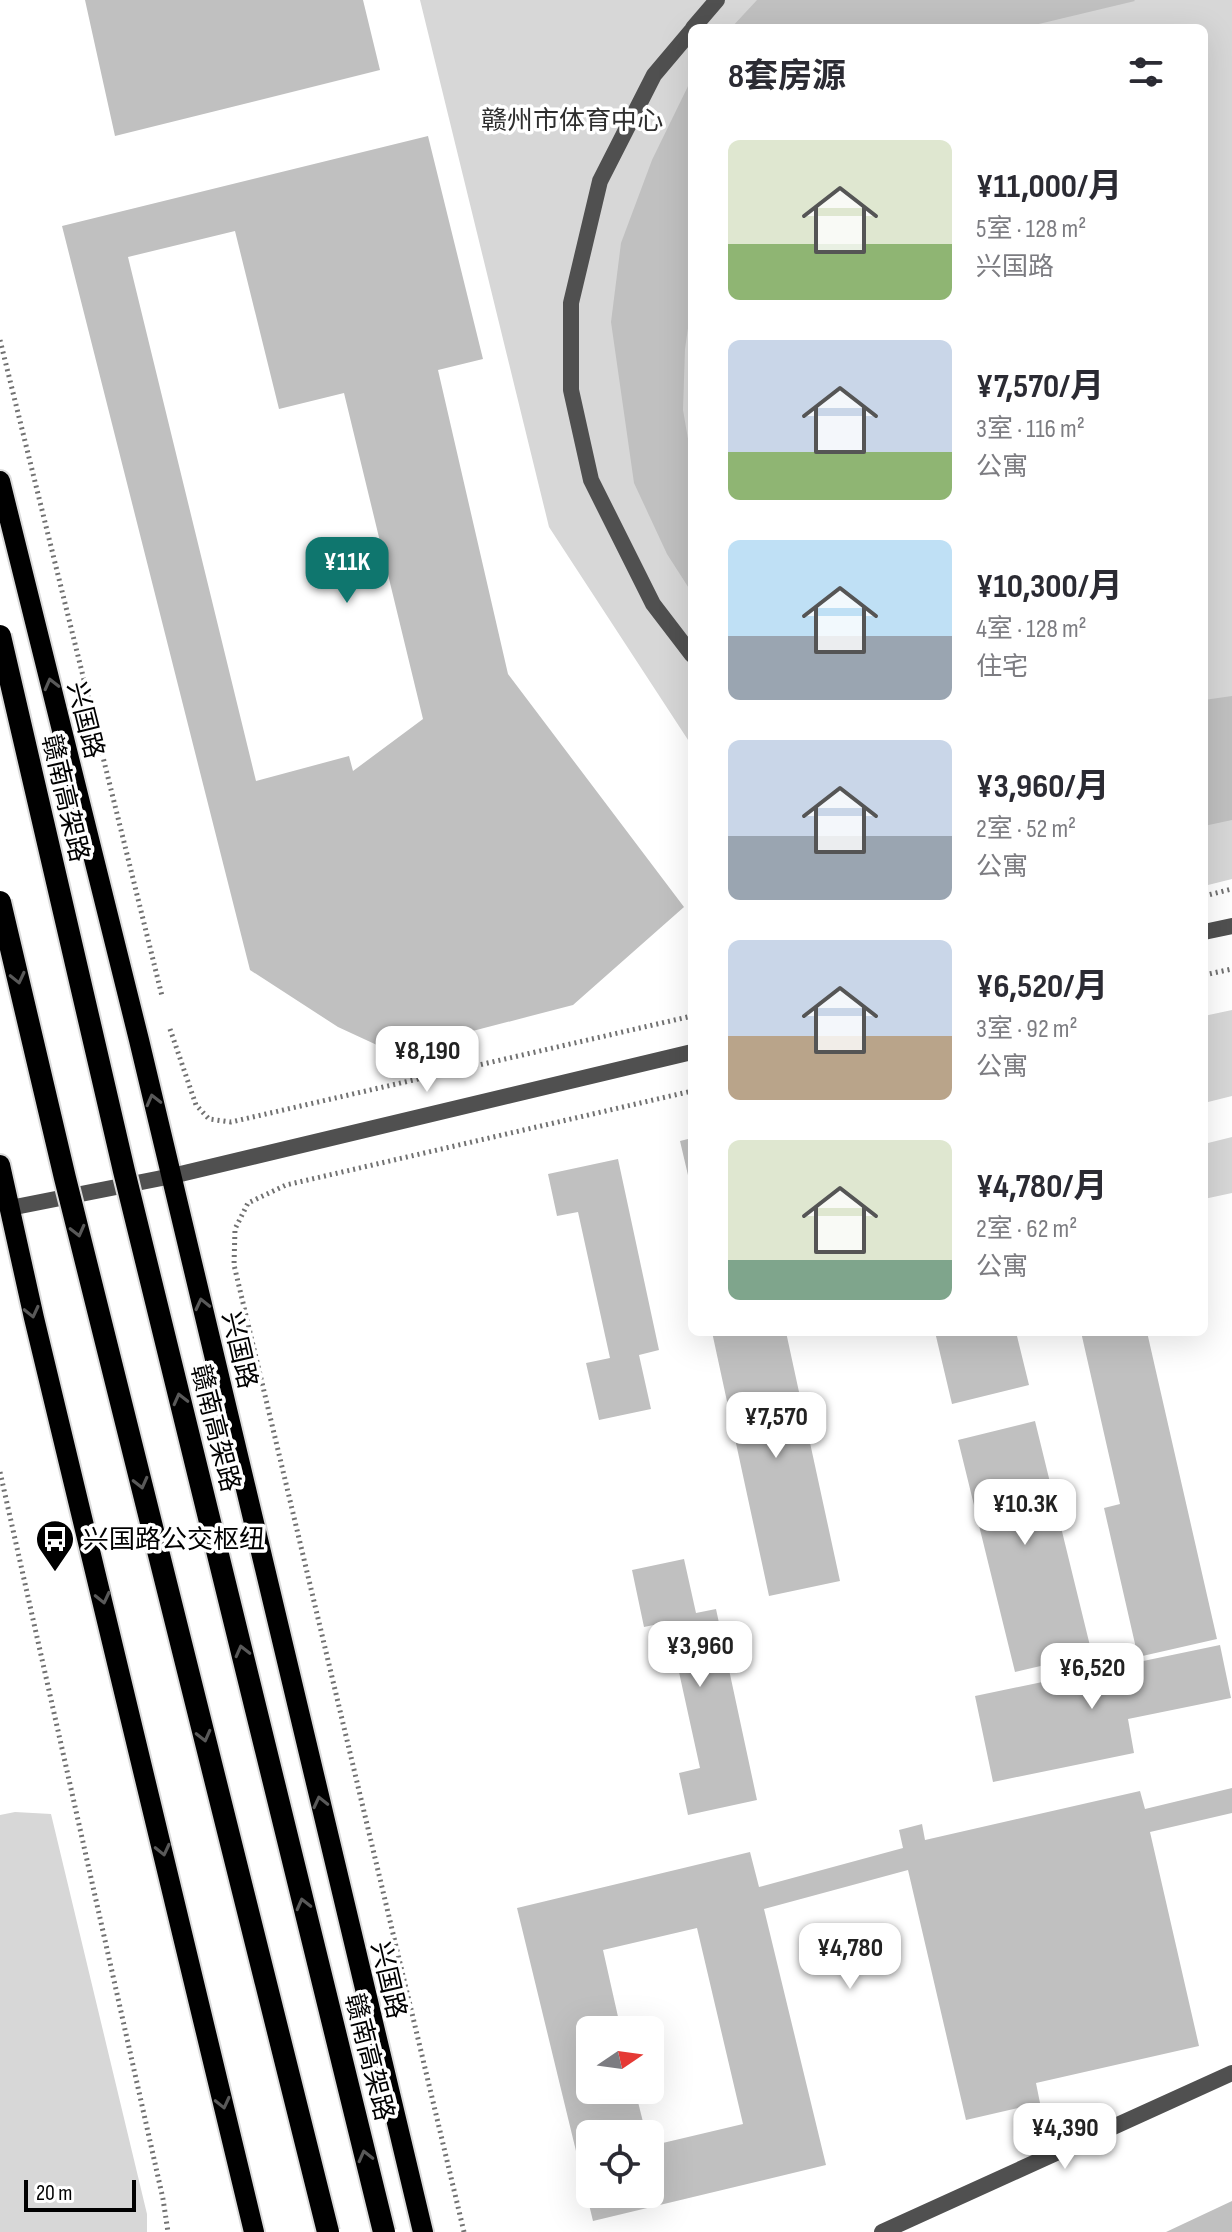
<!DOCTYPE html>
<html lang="zh">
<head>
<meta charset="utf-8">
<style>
  body { margin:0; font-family:"Sofia Sans Condensed","Noto Sans SC",sans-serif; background:#f2f2f3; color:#2b2b33; height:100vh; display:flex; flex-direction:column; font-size:30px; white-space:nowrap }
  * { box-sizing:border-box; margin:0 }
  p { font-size:26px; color:#7c7c81 }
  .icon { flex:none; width:44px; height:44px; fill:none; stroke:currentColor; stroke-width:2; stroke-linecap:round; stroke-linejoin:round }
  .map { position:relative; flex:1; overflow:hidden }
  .drawer { position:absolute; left:688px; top:24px; width:520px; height:1312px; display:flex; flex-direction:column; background:#fff; border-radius:12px; box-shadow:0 8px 32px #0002 }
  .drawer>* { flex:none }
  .needle { width:52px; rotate:77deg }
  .controls { position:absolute; left:576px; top:2016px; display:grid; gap:16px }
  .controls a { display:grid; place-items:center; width:88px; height:88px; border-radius:12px; background:#fff; box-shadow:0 8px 32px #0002; font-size:40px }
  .scale { position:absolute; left:24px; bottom:20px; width:112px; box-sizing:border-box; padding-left:8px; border:4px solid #000; border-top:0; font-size:22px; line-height:28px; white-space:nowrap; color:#000; -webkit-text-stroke:6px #fff; paint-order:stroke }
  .price { position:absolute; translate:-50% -68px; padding:0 18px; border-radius:16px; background:#fff; color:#222; font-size:26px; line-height:52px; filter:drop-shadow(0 2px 4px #0008) }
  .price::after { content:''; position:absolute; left:50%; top:48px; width:24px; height:18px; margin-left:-12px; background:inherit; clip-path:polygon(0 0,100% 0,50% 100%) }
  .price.active { background:#0f766e; color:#fff }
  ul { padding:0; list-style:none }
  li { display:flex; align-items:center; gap:24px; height:200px; padding:0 40px }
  li span { display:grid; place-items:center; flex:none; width:224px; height:160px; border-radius:12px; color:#555 }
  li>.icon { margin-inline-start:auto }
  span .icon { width:96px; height:96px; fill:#fffc; stroke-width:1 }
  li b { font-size:34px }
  h2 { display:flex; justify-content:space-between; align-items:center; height:96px; padding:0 40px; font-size:34px }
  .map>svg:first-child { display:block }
  .green { fill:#d7d7d7 }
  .building { fill:#c0c0c0; fill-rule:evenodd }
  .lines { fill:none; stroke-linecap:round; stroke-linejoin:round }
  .primary-casing { stroke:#dbdbdb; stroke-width:24 }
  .path { stroke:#727272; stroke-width:5; stroke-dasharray:2 4; stroke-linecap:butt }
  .service { stroke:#505050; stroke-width:16 }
  .tertiary { stroke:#505050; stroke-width:16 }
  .primary { stroke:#000; stroke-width:20 }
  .trunk-bridge-casing { stroke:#dbdbdb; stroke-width:26; stroke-linecap:butt }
  .trunk-bridge { stroke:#000; stroke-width:22 }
  .oneway { stroke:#595959 }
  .labels { text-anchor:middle; stroke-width:7; stroke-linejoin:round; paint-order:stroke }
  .park-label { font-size:26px; fill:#2e2e2e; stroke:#fff }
  .street-label { font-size:26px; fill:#000; stroke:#fff }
  .poi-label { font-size:26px; fill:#000; stroke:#fff; text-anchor:start }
</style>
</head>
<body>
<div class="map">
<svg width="1232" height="2232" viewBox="0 0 1232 2232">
  <rect width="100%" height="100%" fill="#fff"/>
  <path class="green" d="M 420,0 L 1232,0 L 1232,879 L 1204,886 L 1204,28 L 692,28 L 692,746 L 549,527 Z
    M 1232,1010 L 1232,1096 L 1204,1103 L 1204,1016 Z
    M 1232,1137 L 1232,1193 L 1204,1199 L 1204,1144 Z
    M 15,1812 L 51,1814 L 147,2214 L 147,2232 L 0,2232 L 0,1815 Z"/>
  <path class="building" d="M 85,0 L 363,0 L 380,70 L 115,136 Z
    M 757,0 L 1134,0 L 1135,1 L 1022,28 L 731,28 Z
    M 692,78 L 692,300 L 685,349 L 683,410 L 692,462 L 692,593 L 667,554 L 634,483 L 611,322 L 621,243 L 652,160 Z
    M 428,136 L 483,359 L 438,370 L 508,674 L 684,907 L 573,1005 L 392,1052 L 338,1027 L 250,970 L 62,226 ZM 235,231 L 279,409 L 344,393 L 423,719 L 353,771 L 349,756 L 256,781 L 128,257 Z
    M 1232,696 L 1232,820 L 1204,826 L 1204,700 Z
    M 692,1138 L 692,1188 L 691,1188 L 680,1141 Z
    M 618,1159 L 659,1350 L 639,1355 L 651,1409 L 599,1420 L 586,1363 L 610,1358 L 578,1212 L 557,1216 L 548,1174 Z
    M 712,1332 L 786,1332 L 840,1581 L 769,1596 Z
    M 935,1332 L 1016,1332 L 1029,1385 L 952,1404 Z
    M 1081,1332 L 1147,1332 L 1217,1639 L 1138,1657 L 1104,1508 L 1120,1504 Z
    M 1035,1421 L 1092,1654 L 1015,1672 L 958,1440 Z
    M 684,1559 L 696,1613 L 716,1609 L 757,1800 L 688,1815 L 679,1773 L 700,1768 L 668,1622 L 644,1627 L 632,1570 Z
    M 1220,1645 L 1231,1698 L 1128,1719 L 1134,1753 L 993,1782 L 975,1696 Z
    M 1232,1788 L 1232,1813 L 1150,1832 L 1199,2046 L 1036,2083 L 1040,2103 L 966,2120 L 908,1870 L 764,1909 L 826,2165 L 593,2221 L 517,1908 L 750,1852 L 759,1887 L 903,1848 L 899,1830 L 922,1824 L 925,1840 L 1140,1791 L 1145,1809 ZM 697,1928 L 743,2124 L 650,2146 L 650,2194 L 590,2194 L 590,2134 L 646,2134 L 635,2090 L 590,2090 L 590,2030 L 621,2030 L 603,1950 Z
    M 1232,2201 L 1232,2232 L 1166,2232 Z"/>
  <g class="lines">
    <g class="primary-casing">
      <path id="primary" d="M 0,481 L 139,1040 L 423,2232
        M 0,1165 L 34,1318 L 254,2232"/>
    </g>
    <path class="path" d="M 0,340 L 162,996
      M 1204,896 L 1232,889
      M 1204,975 L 1232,969
      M 170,1029 L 196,1105 L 209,1119 L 231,1122 L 692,1016
      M 0,1472 L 163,2199 L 168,2232
      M 464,2232 L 234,1265 L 235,1229 L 248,1203 L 286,1185 L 692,1091"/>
    <path class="service" d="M 693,28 L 717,0
      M 692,30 L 654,75 L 600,181 L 571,303 L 571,390 L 591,480 L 653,604 L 692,655"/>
    <path class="tertiary" d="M 1204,932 L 1232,926
      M 10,1208 L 172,1176 L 692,1052
      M 882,2232 L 1232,2073"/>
    <use href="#primary" class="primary"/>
    <g class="trunk-bridge-casing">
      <path id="trunk-bridge" d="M 0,636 L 124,1171 L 384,2232
        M 0,902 L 65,1178 L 328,2232"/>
    </g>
    <use href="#trunk-bridge" class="trunk-bridge"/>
  </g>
  <defs><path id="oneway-chevron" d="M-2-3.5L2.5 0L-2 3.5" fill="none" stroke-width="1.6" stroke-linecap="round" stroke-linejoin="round" transform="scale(2)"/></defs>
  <g class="oneway">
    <use href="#oneway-chevron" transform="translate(51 684) rotate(-104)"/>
    <use href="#oneway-chevron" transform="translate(18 978) rotate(77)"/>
    <use href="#oneway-chevron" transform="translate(153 1100) rotate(-104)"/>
    <use href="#oneway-chevron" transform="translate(78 1231) rotate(76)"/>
    <use href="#oneway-chevron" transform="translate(202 1304) rotate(-103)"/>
    <use href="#oneway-chevron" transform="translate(32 1312) rotate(77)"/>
    <use href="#oneway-chevron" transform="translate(180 1399) rotate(-104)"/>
    <use href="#oneway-chevron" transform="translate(141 1483) rotate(76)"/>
    <use href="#oneway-chevron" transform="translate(103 1598) rotate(77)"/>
    <use href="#oneway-chevron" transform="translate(242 1651) rotate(-104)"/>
    <use href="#oneway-chevron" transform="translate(204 1736) rotate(76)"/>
    <use href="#oneway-chevron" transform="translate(320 1802) rotate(-103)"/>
    <use href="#oneway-chevron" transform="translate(163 1850) rotate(77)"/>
    <use href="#oneway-chevron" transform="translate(303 1904) rotate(-104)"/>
    <use href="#oneway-chevron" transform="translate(223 2103) rotate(77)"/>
    <use href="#oneway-chevron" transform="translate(365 2156) rotate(-104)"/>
  </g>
  <defs>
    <g id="bus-pin" transform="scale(2)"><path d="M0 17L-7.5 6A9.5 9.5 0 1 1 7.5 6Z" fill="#000" stroke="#fff"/><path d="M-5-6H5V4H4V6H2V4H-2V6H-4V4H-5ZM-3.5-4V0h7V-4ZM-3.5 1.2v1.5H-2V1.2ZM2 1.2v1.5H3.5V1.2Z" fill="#fff"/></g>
  </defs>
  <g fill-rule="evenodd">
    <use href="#bus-pin" x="55" y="1539"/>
  </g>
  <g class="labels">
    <g class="park-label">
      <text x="572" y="129">赣州市体育中心</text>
    </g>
    <g class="street-label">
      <text transform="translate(86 720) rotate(76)" y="9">兴国路</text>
      <text transform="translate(66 798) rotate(77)" y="9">赣南高架路</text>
      <text transform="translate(240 1350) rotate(77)" y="9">兴国路</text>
      <text transform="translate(216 1428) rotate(76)" y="9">赣南高架路</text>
      <text transform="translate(389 1980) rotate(77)" y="9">兴国路</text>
      <text transform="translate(370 2057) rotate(76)" y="9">赣南高架路</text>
    </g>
    <g class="poi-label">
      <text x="83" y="1548">兴国路公交枢纽</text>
    </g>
  </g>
</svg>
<div class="controls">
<a><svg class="needle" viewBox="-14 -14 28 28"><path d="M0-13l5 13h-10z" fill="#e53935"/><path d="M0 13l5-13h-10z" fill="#7c7c81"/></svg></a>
<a><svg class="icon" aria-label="locate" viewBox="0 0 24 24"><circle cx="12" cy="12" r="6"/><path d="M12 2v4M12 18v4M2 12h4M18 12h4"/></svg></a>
</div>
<div class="scale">20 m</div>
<b class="price active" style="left:347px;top:605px">¥11K</b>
<b class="price" style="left:427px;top:1094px">¥8,190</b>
<b class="price" style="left:776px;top:1460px">¥7,570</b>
<b class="price" style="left:1025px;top:1547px">¥10.3K</b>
<b class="price" style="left:700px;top:1689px">¥3,960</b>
<b class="price" style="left:1092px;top:1711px">¥6,520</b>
<b class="price" style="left:850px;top:1991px">¥4,780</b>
<b class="price" style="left:1065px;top:2171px">¥4,390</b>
<section class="drawer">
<h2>8套房源<svg class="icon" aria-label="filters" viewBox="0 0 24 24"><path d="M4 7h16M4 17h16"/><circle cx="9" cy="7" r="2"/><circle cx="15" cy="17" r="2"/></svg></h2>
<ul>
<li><span style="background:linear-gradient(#dfe7d0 65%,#8fb573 0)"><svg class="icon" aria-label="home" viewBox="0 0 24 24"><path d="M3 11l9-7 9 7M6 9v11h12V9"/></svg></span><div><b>¥11,000/月</b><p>5室 · 128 m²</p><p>兴国路</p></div></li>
<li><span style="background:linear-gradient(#c9d6e8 70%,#8fb573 0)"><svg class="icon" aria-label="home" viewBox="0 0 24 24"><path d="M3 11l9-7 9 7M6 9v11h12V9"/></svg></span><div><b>¥7,570/月</b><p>3室 · 116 m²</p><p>公寓</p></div></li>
<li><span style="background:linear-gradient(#bfe0f5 60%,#9aa5b1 0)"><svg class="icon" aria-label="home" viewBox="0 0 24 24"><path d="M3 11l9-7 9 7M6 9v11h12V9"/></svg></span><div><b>¥10,300/月</b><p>4室 · 128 m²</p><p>住宅</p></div></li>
<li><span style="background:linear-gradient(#c9d6e8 60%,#9aa5b1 0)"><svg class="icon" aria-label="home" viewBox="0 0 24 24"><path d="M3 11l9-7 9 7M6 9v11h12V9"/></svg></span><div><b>¥3,960/月</b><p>2室 · 52 m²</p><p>公寓</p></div></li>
<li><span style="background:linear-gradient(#c9d6e8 60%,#b9a48a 0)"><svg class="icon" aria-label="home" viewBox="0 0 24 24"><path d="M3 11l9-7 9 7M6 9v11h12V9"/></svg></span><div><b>¥6,520/月</b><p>3室 · 92 m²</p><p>公寓</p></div></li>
<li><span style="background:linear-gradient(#dfe7d0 75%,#7fa58c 0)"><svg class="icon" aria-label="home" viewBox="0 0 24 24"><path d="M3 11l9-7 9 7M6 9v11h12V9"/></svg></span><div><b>¥4,780/月</b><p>2室 · 62 m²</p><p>公寓</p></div></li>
</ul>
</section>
</div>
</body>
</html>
